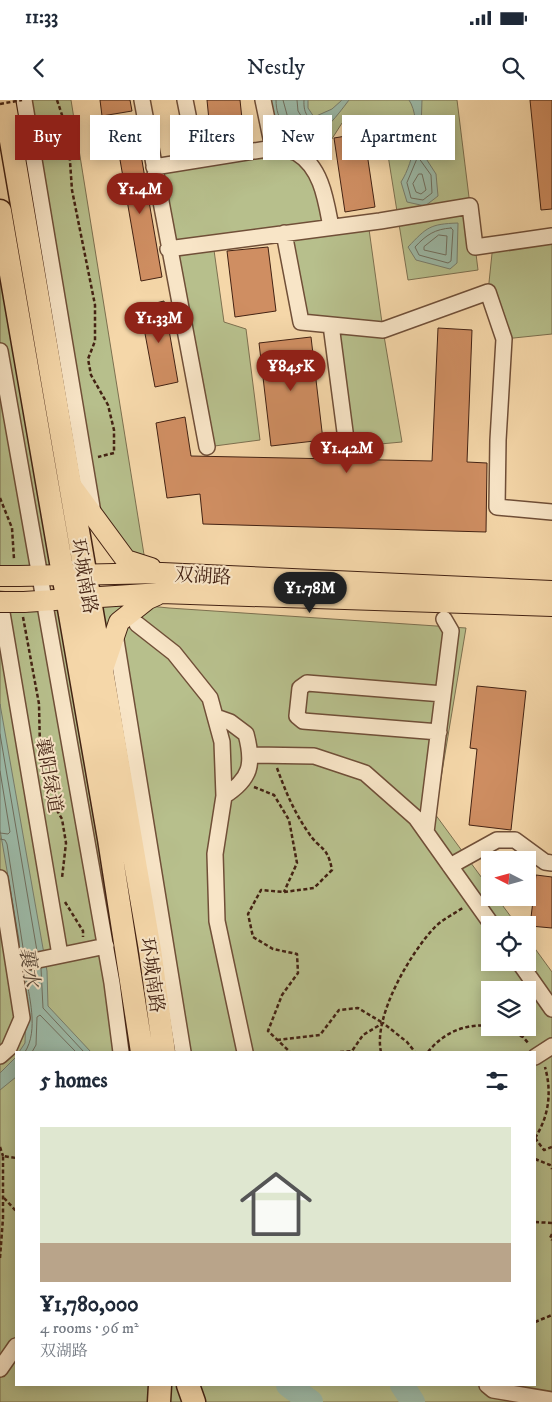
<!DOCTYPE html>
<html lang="en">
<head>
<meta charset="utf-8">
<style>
  body { margin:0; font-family:"IM FELL DW Pica","Noto Serif SC",serif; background:#f2f2f3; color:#1f2937; height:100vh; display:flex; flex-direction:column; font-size:19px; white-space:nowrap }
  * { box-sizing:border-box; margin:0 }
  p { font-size:16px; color:#747a83 }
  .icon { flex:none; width:28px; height:28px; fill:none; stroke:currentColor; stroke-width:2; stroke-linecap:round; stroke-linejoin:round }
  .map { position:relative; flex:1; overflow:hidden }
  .side { position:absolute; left:15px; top:951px; width:521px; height:335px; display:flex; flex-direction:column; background:#fff; border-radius:0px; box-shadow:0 2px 12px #0003 }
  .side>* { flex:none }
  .guide { position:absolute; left:15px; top:15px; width:522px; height:45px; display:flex; gap:10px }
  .needle { width:32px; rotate:276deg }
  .fabs { position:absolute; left:481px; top:751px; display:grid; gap:10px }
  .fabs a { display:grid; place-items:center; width:55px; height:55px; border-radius:0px; background:#fff; box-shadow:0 2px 12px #0003; font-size:25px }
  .price { position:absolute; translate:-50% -42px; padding:0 11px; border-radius:18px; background:#8f2418; color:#fff; font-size:16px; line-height:32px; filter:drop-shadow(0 1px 2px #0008) }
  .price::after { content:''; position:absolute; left:50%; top:30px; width:15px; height:11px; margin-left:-8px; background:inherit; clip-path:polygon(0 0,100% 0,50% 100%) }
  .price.selected { background:#222; color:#fff }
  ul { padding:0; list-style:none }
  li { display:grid; align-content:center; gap:10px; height:265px; padding:0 25px }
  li+li { border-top:1px solid #e0e1e3 }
  li span { display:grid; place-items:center; height:155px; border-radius:0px; color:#555 }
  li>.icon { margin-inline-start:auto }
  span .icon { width:90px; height:90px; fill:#fffc; stroke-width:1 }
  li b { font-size:21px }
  h2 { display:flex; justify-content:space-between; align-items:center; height:60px; padding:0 25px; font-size:21px }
  .pill { padding:0 18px; border-radius:0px; background:#fff; box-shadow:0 2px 12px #0003; font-size:18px; line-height:45px }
  .pill.selected { background:#8f2418; color:#fff }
  .status { display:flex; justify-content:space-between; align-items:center; height:35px; padding:0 25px; background:#fff; direction:ltr }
  .status svg { height:14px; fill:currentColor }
  header { display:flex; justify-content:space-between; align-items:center; height:65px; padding:0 25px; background:#fff; font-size:22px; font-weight:600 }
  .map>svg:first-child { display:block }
  .green { fill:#b7bf8c; stroke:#7d7050; fill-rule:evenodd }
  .water { fill:#9cbaa8; stroke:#787d6c }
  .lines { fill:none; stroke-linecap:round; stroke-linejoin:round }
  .shore { stroke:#706e5e; stroke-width:1 }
  .river { stroke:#9cbaa8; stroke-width:24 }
  .building { fill:#cf8e62; stroke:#432213 }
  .minor-casing { stroke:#704f38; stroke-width:18 }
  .major-casing { stroke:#432213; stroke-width:22 }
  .highway-casing { stroke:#432213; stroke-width:25 }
  .path { stroke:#432213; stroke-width:2.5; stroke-dasharray:4 2.5; stroke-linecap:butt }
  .minor { stroke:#f8e5c7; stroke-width:15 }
  .major { stroke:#f5d7a9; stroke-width:20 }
  .highway { stroke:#f5d7a9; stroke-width:22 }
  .major-bridge-casing { stroke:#432213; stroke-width:22; stroke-linecap:butt }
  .path-bridge { stroke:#432213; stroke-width:2.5; stroke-dasharray:4 2.5; stroke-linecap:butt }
  .major-bridge { stroke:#f5d7a9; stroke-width:20 }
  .labels { text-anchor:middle; stroke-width:4; stroke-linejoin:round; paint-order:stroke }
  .street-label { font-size:19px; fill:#432213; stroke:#f8e5c7 }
  .water-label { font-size:20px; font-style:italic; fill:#594838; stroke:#f8e5c7 }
</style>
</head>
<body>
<div class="status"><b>11:33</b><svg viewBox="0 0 49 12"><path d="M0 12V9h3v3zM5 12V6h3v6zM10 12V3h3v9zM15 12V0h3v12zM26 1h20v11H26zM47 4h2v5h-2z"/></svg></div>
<header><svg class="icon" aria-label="back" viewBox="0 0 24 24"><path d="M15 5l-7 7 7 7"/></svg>Nestly<svg class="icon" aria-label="search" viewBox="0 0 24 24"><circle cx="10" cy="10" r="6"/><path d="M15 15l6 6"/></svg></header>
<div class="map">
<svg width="552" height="1302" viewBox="0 0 552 1302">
  <rect width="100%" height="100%" fill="#f5d7a9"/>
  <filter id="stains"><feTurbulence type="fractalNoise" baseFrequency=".004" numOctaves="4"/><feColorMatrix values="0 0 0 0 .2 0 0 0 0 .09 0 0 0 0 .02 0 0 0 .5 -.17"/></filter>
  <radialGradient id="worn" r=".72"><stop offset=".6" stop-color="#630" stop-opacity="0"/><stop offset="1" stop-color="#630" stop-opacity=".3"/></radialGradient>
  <path class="green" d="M 4,0 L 71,0 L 146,467 L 69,384 Z
    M 263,0 L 457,0 L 478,170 L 408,180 L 383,24 L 342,23 L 323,53 L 297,53 L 314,69 L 331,127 L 368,122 L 383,230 L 402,342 L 347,347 L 331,225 L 301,222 L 285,134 L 213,143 L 224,222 L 246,229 L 260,340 L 207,347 L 154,67 L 273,48 Z
    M 0,111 L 63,475 L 0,479 Z
    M 552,136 L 552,234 L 504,239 L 488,192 L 493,144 Z
    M 0,491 L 169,508 L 466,528 L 435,714 L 490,789 L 490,798 L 497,798 L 517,825 L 490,825 L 490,862 L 528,862 L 528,839 L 552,872 L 552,1302 L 0,1302 ZM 490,890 L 528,890 L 528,928 L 490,928 ZM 16,952 L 535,952 L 535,1285 L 16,1285 Z"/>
  <path class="water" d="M 271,0 L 308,0 L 308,8 L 314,17 L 332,9 L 342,0 L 349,0 C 336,17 327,30 307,41 C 284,36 270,26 271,0 Z
    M 409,0 L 422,0 L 421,30 L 425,57 L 436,74 L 438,96 L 425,106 L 407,102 L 401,82 C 414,62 422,20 409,0 Z
    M 458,123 L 457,163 L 450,169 L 416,160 L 408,147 C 427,127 430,124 458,123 Z
    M 0,604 L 47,871 L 48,906 L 91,952 L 19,952 L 25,943 L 26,907 L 20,873 L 19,840 L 0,730 Z
    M 16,957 L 16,977 L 0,990 L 0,973 Z"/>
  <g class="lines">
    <path class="shore" d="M 276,0 C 276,21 287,31 306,36 L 319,29 L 325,21 L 323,19 C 309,23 303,14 304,0
      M 283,0 L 289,22 L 305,29 L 307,25 L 298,11 L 297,0
      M 418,57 L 431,75 L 432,93 L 423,100 L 411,98 L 407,83 Z
      M 419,74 L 422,74 L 426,90 L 421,94 L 416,92 L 413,84 Z
      M 451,128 L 453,130 L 451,161 L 448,163 L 419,155 L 415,147 C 426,135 435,129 451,128 Z
      M 439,135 L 447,136 L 446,155 L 424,150 L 424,147 Z
      M 0,634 L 37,851
      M 0,671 L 10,732 L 8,734 L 0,733
      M 0,739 L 5,740 L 7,744 L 24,854
      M 41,868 L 43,908 L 84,952
      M 25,872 C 29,896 39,930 25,952
      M 32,952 L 36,945 L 37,917 L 40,915 L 76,952"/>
    <path class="river" d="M 288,1285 L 311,1302
      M 402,1285 L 413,1302"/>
  </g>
  <path class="building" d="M 100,0 L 130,0 L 132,11 L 102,16 Z
    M 207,0 L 240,0 L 244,38 L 211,41 Z
    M 530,0 L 552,0 L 552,109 L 541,110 Z
    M 364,33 L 375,107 L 345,112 L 334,38 Z
    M 140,49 L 162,177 L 141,181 L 119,54 Z
    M 268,147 L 276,211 L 235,217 L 227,151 Z
    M 164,201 L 178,282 L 155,287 L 140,207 Z
    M 438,228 L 472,230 L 467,362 L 487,363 L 486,432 L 203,424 L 200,394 L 167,398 L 156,323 L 185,317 L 191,356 L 432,361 Z
    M 311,237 L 323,340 L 271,346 L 259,243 Z
    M 477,586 L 526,591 L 511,730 L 469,725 L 477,649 L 470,648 Z
    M 536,775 L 552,777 L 552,828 L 530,826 Z"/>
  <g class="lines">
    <g class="minor-casing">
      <path id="minor" d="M 24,0 L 93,413
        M 142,0 L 207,347
        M 185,0 L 197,60
        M 273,48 C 280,49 291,50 297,53 C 322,68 326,101 331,127
        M 154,67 L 273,48 L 263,0
        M 284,133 L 301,222 L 383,230 L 488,192 L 504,239 L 498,340 L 497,407 L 552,412
        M 168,149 L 380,121 L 470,106 L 475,147 L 552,136
        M 331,225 L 347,347
        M 0,251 L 112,883 L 121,952
        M 0,501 L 60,855
        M 137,524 L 174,553 L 210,598 L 222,642 L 224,696 L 215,754 L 217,821 L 245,952
        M 115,534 L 183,952
        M 216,617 L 230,622 L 246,634 C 254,664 251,679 224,696
        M 439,632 L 303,621 L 297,616 L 300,588 L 307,583 L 443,594
        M 252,655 L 314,656 L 365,673 L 416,718 L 492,825
        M 426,732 L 451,531 L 444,519
        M 450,766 L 497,740 L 515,740 L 545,762 L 552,763
        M 0,778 L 22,918 L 9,948 L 0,956
        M 519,862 L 552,909
        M 14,865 L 106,846
        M 535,957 L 552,946
        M 0,1269 L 16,1246
        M 487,1285 L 493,1290 L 552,1300"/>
    </g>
    <g class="major-casing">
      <path id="major" d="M 70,384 L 126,460 L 151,468
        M 19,476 L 162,473 L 552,491
        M 24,502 L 161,493 L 552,506
        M 102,572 L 119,522 L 148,499 L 157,495"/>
    </g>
    <g class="highway-casing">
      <path id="highway" d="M 4,0 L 150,850 L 164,952
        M 0,111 L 109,739 L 142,952
        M 188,1285 L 194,1302
        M 159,1302 L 160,1285"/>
    </g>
    <path class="path" d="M 57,0 L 68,33 L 72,90 L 95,205 L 95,241 L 88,259 L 91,275 L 108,305 L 114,330 L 114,353 L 98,357
      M 0,398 L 12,428 L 14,459
      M 23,517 L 39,604 L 40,649
      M 277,668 C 285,690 294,712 308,732 C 320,751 327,744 332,770 L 314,788 L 284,792 L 261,790 L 248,814 L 253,837 L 273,849 L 297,854 L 298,873 L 282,895 L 268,931 L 290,952
      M 254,687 L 274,695 L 289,720 L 297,763 L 284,792
      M 47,693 L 62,719 L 66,743 L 62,778
      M 65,802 L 83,831 L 83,837
      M 502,928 L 523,937 L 529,944
      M 277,940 L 320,935 L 339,910 L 358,908 L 383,923
      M 340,952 L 352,951 L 363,935 L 383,923 L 407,942 L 415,952
      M 381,952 C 373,917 410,853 435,827 C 443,819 454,814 464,807
      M 428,952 C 443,933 465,923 490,926
      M 535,1038 C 549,1016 552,992 545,967
      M 535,1038 L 544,1050 L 552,1047
      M 0,1047 L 3,1056
      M 535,1059 L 550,1065 L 552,1069
      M 4,1098 L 16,1111
      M 535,1122 L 552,1123
      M 552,1134 L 550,1138 L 552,1140
      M 0,1158 L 3,1118 L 3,1056 L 16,1058
      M 535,1222 L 552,1215"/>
    <use href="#minor" class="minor"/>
    <use href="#major" class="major"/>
    <use href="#highway" class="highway"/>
    <g class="major-bridge-casing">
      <path id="major-bridge" d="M 0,476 L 19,476
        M 0,502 L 24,502"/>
    </g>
    <path class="path-bridge" d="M 0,4 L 22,0"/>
    <use href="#major-bridge" class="major-bridge"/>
  </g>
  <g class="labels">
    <g class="street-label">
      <text transform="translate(203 475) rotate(3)" y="7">双湖路</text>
      <text transform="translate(85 476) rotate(80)" y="7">环城南路</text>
      <text transform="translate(50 675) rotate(80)" y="7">襄阳绿道</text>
      <text transform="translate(153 875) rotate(82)" y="7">环城南路</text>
    </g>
    <g class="water-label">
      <text transform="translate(30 867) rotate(81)" y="7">襄水</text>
    </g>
  </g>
  <rect width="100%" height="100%" filter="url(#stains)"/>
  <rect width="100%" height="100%" fill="url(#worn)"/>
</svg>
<div class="fabs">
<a><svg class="needle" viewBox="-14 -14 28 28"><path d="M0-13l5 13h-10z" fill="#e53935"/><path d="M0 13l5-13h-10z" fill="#747a83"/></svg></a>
<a><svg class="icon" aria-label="locate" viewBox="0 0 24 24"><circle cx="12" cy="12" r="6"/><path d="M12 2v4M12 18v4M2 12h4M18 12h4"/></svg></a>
<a><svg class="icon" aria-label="layers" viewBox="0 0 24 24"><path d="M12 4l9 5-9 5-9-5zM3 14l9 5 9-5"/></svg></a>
</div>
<b class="price" style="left:140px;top:115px">¥1.4M</b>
<b class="price" style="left:159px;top:244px">¥1.33M</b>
<b class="price" style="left:291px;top:292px">¥845K</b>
<b class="price" style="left:347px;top:374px">¥1.42M</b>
<b class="price selected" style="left:310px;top:514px">¥1.78M</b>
<div class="guide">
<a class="pill selected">Buy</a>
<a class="pill">Rent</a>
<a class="pill">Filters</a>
<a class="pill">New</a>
<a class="pill">Apartment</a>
</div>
<section class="side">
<h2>5 homes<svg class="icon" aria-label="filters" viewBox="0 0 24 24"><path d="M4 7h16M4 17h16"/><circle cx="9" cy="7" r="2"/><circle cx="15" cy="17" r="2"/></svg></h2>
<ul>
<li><span style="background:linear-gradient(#dfe7d0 75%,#b9a48a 0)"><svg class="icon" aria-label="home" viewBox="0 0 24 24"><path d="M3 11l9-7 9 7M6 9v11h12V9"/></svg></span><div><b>¥1,780,000</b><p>4 rooms · 96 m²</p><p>双湖路</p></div></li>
</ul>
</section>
</div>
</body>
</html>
